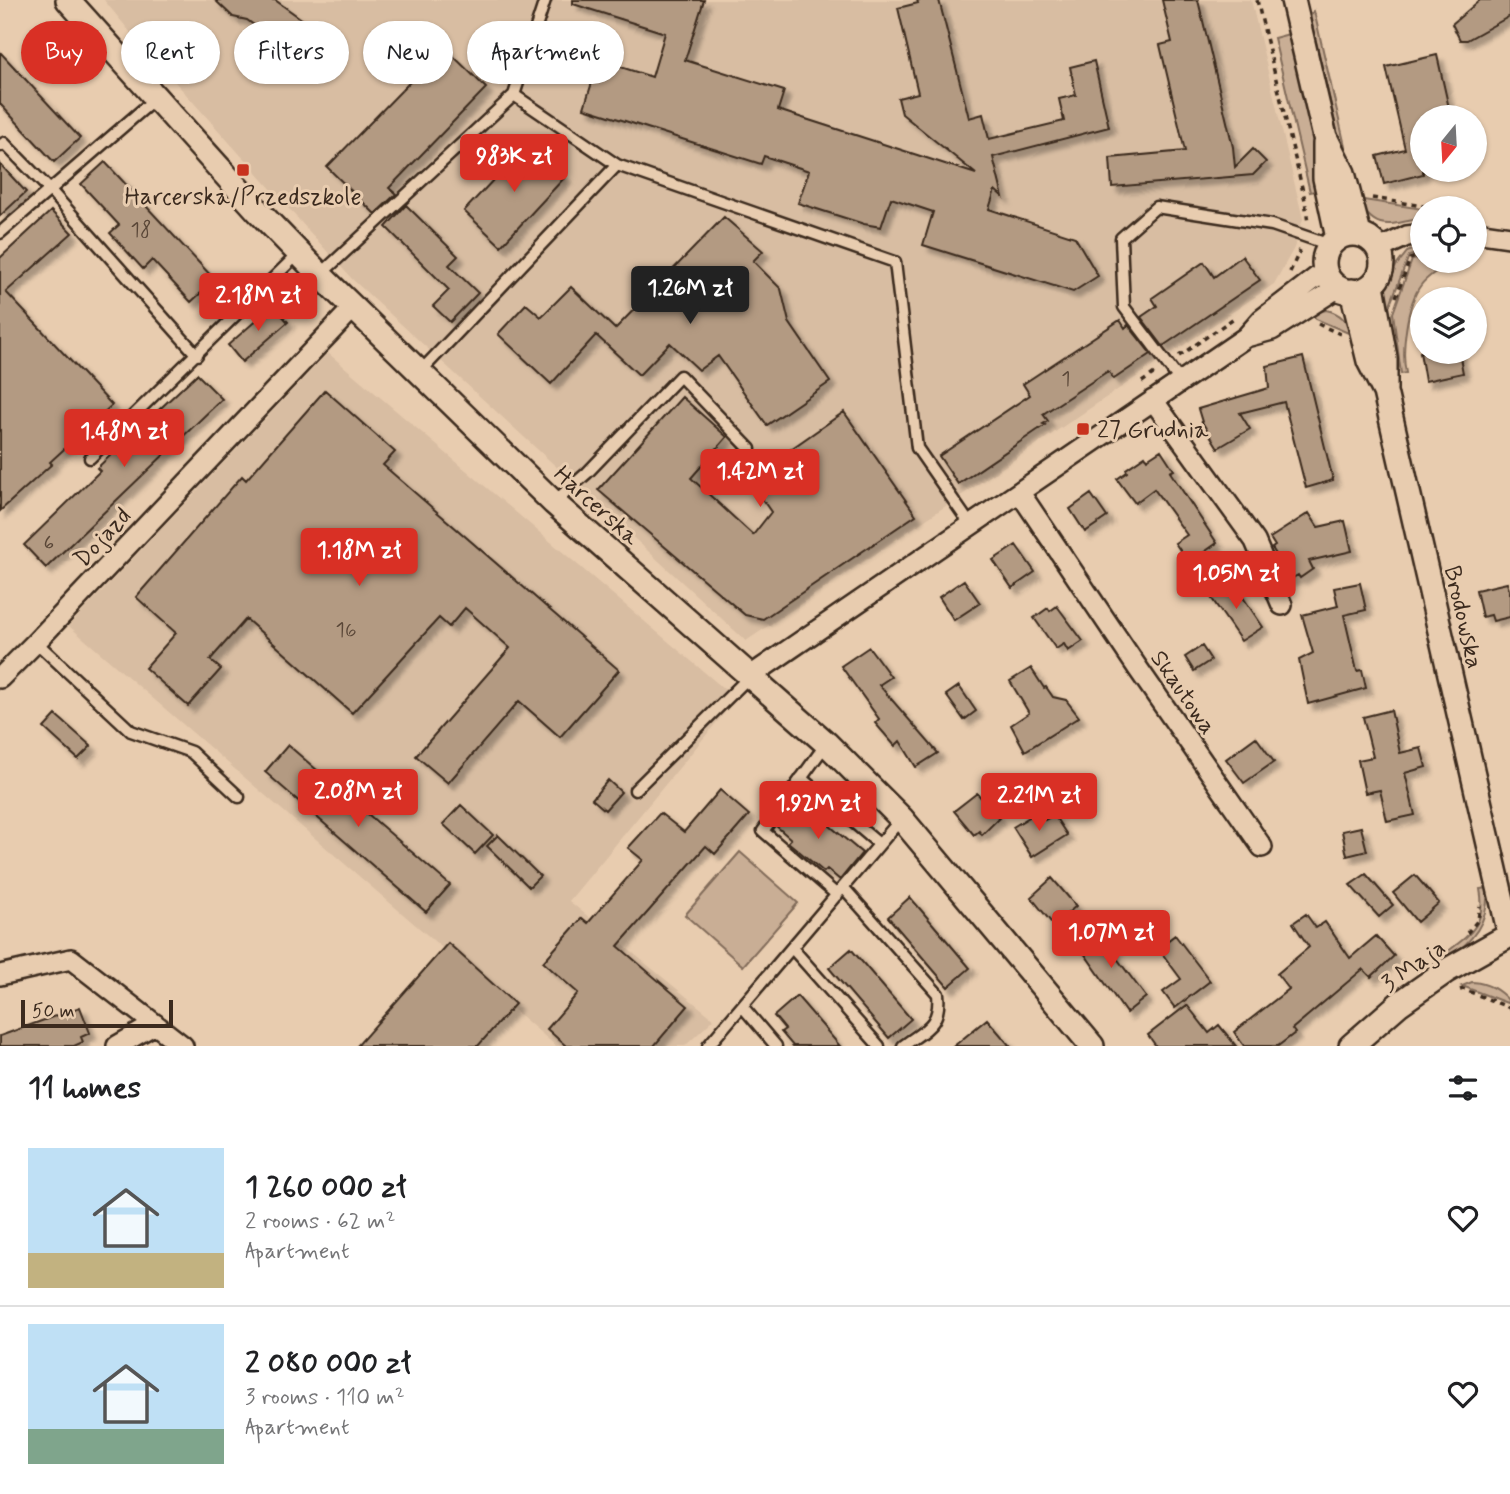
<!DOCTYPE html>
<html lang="en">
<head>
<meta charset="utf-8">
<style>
  body { margin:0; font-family:Mynerve,sans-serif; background:#f2f2f2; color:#202124; height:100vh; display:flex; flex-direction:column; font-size:26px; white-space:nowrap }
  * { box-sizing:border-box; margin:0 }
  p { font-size:23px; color:#757577 }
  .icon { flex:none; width:38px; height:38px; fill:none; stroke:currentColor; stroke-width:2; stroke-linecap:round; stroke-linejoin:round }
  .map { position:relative; height:1046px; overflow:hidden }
  .panel { display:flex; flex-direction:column; background:#fff; flex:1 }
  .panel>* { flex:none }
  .hud { position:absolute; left:21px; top:21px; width:700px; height:63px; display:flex; gap:14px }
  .needle { width:46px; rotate:198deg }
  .fabs { position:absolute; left:1410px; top:105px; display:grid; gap:14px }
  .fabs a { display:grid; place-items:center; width:77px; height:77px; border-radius:50%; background:#fff; box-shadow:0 2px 5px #0004; font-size:35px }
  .scale { position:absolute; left:21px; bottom:18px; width:152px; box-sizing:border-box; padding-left:7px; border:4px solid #3b2a1e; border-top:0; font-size:19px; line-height:24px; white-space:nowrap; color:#3b2a1e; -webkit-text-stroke:5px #e8ccaf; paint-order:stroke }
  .price { position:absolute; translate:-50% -60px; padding:0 16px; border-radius:7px; background:#d93025; color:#fff; font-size:23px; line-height:46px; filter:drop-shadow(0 2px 4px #0008) }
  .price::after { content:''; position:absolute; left:50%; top:42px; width:21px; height:16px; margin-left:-10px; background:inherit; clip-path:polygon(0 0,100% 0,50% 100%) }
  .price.on { background:#222; color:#fff }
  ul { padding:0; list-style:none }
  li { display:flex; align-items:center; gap:21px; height:175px; padding:0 28px }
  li+li { border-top:2px solid #e0e0e0 }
  li span { display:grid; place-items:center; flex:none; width:196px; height:140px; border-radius:0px; color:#555 }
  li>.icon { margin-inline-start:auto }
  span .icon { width:84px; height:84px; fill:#fffc; stroke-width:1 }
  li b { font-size:30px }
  h2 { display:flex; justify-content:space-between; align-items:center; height:84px; padding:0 28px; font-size:30px }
  .chip { padding:0 24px; border-radius:32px; background:#fff; box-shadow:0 2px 5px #0004; font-size:24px; line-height:63px }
  .chip.on { background:#d93025; color:#fff }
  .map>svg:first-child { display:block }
  .built { fill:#d8bda2 }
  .green { fill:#c9ae95; stroke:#826c5a; stroke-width:2 }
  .building { fill:#b39a82; stroke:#3b2a1e; stroke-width:2; filter:url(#shadow) }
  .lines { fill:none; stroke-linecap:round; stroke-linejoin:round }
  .service-casing { stroke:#3b2a1e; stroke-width:15 }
  .minor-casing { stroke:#3b2a1e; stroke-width:24 }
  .tertiary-casing { stroke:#3b2a1e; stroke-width:28 }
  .path { stroke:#3b2a1e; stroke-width:3.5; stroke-dasharray:5 5; stroke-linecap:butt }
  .service { stroke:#e8ccaf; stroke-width:10 }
  .minor { stroke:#e8ccaf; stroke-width:19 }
  .tertiary { stroke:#e8ccaf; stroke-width:23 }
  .poi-dot { fill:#c8321e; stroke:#e8ccaf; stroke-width:2.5 }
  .labels { text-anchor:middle; stroke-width:6; stroke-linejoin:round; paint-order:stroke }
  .number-label { font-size:21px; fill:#594637 }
  .poi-label { font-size:24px; fill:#3b2a1e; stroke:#e8ccaf }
  .street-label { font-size:24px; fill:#3b2a1e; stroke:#e8ccaf }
</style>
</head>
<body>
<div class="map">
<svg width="1510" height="1046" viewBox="0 0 1510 1046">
  <defs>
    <filter id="shadow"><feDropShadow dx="6" dy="6" stdDeviation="2" flood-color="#0004"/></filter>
  </defs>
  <rect width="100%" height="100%" fill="#e8ccaf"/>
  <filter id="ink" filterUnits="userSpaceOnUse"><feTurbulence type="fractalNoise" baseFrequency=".0143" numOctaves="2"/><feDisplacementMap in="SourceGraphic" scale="14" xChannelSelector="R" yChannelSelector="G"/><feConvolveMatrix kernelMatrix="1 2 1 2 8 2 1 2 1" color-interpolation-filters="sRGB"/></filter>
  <g filter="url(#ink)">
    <path class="built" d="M 104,0 L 1251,0 L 1303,219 L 1294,248 L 1274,284 L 746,641 L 352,279 L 131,33 Z
      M 328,353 L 736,699 L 569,901 L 714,1019 L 685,1046 L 556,1046 L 69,626 Z"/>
    <path class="green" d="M 1314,11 L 1353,181 L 1352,181 L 1338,135 L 1310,17 Z
      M 1289,34 L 1313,140 L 1320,190 L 1310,192 L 1274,38 Z
      M 1357,199 L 1423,209 L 1423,218 C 1390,224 1376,234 1357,199 Z
      M 1423,246 L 1423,252 L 1409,256 L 1387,312 L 1384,291 L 1396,266 L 1407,252 Z
      M 1423,258 L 1423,261 L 1438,261 L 1438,270 C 1433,274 1425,279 1421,285 C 1407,303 1401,352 1406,373 L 1401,374 L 1393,313 L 1412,260 Z
      M 1326,310 C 1341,313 1347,321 1353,335 L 1316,319 L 1312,314 Z
      M 740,852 L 798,903 L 743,966 L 685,915 Z
      M 1487,888 C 1490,922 1472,942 1446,960 L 1443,955 C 1469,935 1487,926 1480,889 Z
      M 1472,982 C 1488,983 1499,989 1509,1001 L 1507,1003 L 1462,986 Z"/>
    <path class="building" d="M 215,0 L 275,0 L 335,43 L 315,70 L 247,20 L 233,17 Z
      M 573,0 L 704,0 L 685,60 L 784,91 L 778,110 L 976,174 L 902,114 L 898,98 L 918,93 L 898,8 L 918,3 L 917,0 L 939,0 L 969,118 L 983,114 L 989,139 L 1064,121 L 1059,99 L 1076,95 L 1070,67 L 1094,61 L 1109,127 L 993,157 L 1003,197 L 995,190 L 989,209 L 1075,237 L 1098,276 L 1073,292 L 923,245 L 933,212 L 891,198 L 881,227 L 864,224 L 798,203 L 809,171 L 764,156 L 761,164 L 584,108 L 599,60 L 652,77 L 665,33 L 573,4 Z
      M 1162,0 L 1198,0 L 1233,147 L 1235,167 L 1253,149 L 1266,162 L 1253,175 L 1112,187 L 1110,158 L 1185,151 L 1160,45 L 1172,42 Z
      M 1480,0 L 1510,0 L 1510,16 L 1467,40 L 1460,40 L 1452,24 Z
      M 444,47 L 486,88 L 389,188 L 396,194 L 375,214 L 327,167 Z
      M 0,52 L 80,138 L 54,162 L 0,104 Z
      M 1437,55 L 1451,117 L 1423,117 L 1423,174 L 1384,184 L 1377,156 L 1405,149 L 1386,67 Z
      M 528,143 L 565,177 L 501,246 L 464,211 Z
      M 105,162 L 215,280 L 191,302 L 152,260 L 143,269 L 110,233 L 119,225 L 81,184 Z
      M 0,164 L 26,192 L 0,216 Z
      M 406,205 L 458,256 L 449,265 L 478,293 L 450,322 L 433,306 L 449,290 L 386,227 Z
      M 51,211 L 72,233 L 6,292 L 112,405 L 50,462 L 52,464 L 0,511 L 0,258 Z
      M 724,217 L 763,251 L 753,261 L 781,289 L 789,322 L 830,382 L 767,425 L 718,356 L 699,370 L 670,343 L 639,375 L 596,335 L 551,384 L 498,334 L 526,304 L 541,317 L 571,287 L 615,329 Z
      M 1242,256 L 1260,280 L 1163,346 L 1141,317 L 1157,306 L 1152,298 L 1204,262 L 1214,277 Z
      M 271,303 L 288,322 L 242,362 L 228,345 L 260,317 L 258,315 Z
      M 1120,320 L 1125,328 L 1128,325 L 1151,354 L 1114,379 L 1108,371 L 1043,414 L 1048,421 L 1043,424 L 1045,425 L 958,484 L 939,456 L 1030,395 L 1023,384 Z
      M 1420,352 L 1459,352 L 1463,373 L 1425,381 Z
      M 1303,357 L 1333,480 L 1306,488 L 1284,402 L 1240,413 L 1250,429 L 1218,448 L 1202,422 L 1198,409 L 1269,388 L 1267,366 Z
      M 197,374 L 222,399 L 46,568 L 24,545 L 100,471 L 97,468 Z
      M 325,390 L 395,452 L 383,465 L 619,670 L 560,737 L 519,701 L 448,783 L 416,756 L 510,648 L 465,608 L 449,627 L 439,618 L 352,713 L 246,619 L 210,660 L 221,669 L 188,706 L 145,668 L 176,633 L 136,597 L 242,476 L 246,480 Z
      M 682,397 L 727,437 L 691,478 L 753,535 L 771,512 L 748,479 L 844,412 L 916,515 L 763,619 L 745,615 L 598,490 Z
      M 1161,450 L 1174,470 L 1170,472 L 1217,543 L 1189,563 L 1175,543 L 1187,535 L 1154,489 L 1135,503 L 1117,479 L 1127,472 L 1126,469 L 1145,456 L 1147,459 Z
      M 1091,494 L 1107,517 L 1085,532 L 1070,509 Z
      M 1309,513 L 1318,527 L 1345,521 L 1352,551 L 1309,561 L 1313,569 L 1300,578 L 1298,575 L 1289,580 L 1276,560 L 1277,556 L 1272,548 L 1275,546 L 1270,538 Z
      M 1016,545 L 1035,572 L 1012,588 L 993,560 Z
      M 964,580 L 980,603 L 954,620 L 939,597 Z
      M 1232,581 L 1263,627 L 1241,641 L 1210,596 Z
      M 1360,583 L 1366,610 L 1344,615 L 1357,671 L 1362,670 L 1366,688 L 1308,704 L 1299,660 L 1313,653 L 1302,615 L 1338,606 L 1334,588 Z
      M 1507,583 L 1510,593 L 1510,617 L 1493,621 L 1491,615 L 1482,617 L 1476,590 Z
      M 1057,606 L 1083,641 L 1068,651 L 1064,644 L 1056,649 L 1034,618 L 1048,608 L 1050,611 Z
      M 1202,646 L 1211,660 L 1194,671 L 1185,657 Z
      M 869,647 L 891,677 L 879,685 L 938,753 L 916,767 L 900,741 L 895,746 L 875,723 L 879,719 L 841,666 Z
      M 1031,668 L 1044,688 L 1046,687 L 1053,697 L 1066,700 L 1079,717 L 1025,751 L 1011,725 L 1029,713 L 1010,681 Z
      M 959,686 L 976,711 L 964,720 L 946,695 Z
      M 1391,710 L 1400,753 L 1421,748 L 1426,767 L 1405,773 L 1415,815 L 1387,821 L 1380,790 L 1365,793 L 1358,760 L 1373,757 L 1363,717 Z
      M 56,715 L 91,746 L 78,759 L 44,728 Z
      M 1256,737 L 1274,762 L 1244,783 L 1226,759 Z
      M 288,745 L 450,885 L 426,912 L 265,772 Z
      M 608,780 L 621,792 L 605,810 L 592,799 Z
      M 720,790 L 749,815 L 715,854 L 706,846 L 618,946 L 688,1006 L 654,1046 L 566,1046 L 547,1029 L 578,993 L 543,962 L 582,918 L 588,923 L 643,860 L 628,848 L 660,813 L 684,832 Z
      M 977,793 L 999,818 L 982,835 L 979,831 L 974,835 L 954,811 Z
      M 798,799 L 862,853 L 840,880 L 827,869 L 824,872 L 788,842 L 791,839 L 776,826 Z
      M 461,805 L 493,835 L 475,854 L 443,824 Z
      M 1039,811 L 1045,820 L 1054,815 L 1067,835 L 1032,857 L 1013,827 Z
      M 1361,827 L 1367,851 L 1347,856 L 1342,831 Z
      M 498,835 L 540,876 L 529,887 L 487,846 Z
      M 1366,874 L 1393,905 L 1379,917 L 1350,885 Z
      M 1415,875 L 1439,903 L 1417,922 L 1393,893 Z
      M 1052,878 L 1076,906 L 1058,922 L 1051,922 L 1031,897 Z
      M 910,897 L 970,968 L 948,987 L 888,917 Z
      M 1306,914 L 1316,928 L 1325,922 L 1350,958 L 1376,936 L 1394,956 L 1371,977 L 1363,969 L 1292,1029 L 1295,1033 L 1278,1046 L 1244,1046 L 1234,1032 L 1289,989 L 1277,974 L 1309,947 L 1293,923 Z
      M 1100,928 L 1115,951 L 1113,953 L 1146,997 L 1126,1013 L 1077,943 Z
      M 1175,935 L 1210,981 L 1175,1008 L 1163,992 L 1181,979 L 1158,948 Z
      M 448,943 L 515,1004 L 478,1046 L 357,1046 Z
      M 851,949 L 911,1019 L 889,1038 L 829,968 Z
      M 797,996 L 840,1046 L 793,1046 L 781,1032 L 785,1029 L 774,1016 Z
      M 1187,1005 L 1209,1033 L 1219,1025 L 1236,1046 L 1156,1046 L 1148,1035 Z
      M 80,1007 L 90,1033 L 81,1037 L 83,1042 L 74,1046 L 0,1046 L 0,1036 Z
      M 987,1019 L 1010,1046 L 954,1046 Z"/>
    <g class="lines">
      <g class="service-casing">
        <path id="service" d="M 514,95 L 617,165 L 895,262 L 917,448 L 972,527
          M 0,146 L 4,143 L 49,189 L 197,355
          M 0,233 L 156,98
          M 320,275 L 514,95 L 545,0
          M 420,372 L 617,165
          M 1181,382 L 1124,307 L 1121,238 L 1156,207 L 1272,225 L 1330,245
          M 90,458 L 298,254
          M 554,502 L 587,473 L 680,376 L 750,449
          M 36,642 L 131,731 L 191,752 L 239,797
          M 826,744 L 763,831 L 837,895
          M 801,778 L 879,844
          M 635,790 L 749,677
          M 843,887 L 938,994 C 941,1025 926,1029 903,1046
          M 792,948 L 879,1046
          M 742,1006 L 776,1046
          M 708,1046 L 901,819"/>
      </g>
      <g class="minor-casing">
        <path id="minor" d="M 1475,232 L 1510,237
          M 1379,249 L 1407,236 L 1423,234
          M 1246,337 L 1272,330 L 1339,287
          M 1153,400 L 1255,541 L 1282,605
          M 1020,493 L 1139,670 L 1262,847
          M 749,677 L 1246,337 L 1262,319 L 1326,270
          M 0,678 L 36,642 L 353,308
          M 0,975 L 71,959 L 183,1046
          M 117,1046 L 155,1024"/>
      </g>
      <g class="tertiary-casing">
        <path id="tertiary" d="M 68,0 L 258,211 L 320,275 L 554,503 L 826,743 L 902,819 L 1092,1046
          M 1293,0 L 1325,137 L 1343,173 L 1359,234
          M 1325,144 L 1325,178 L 1338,238
          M1324 263a29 29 0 1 1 58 0a29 29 0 1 1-58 0Z
          M 1372,285 L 1385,358 L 1385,389
          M 1352,291 L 1369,361 L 1385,392 L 1510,935
          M 1351,1046 L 1399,1004 L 1446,971 L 1510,935"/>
      </g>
      <path class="path" d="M 1257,0 L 1305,200 L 1308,223
        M 1372,198 L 1435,208
        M 1290,272 L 1300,250
        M 1396,297 L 1410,259 L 1418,256
        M 1318,324 L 1340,334
        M 1179,356 L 1234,318
        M 1142,382 L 1156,372
        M 1467,933 L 1478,920 L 1480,906
        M 1460,990 L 1463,989 L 1510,1008"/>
      <use href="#service" class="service"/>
      <use href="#minor" class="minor"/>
      <use href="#tertiary" class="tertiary"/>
    </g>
  </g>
  <g class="poi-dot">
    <rect x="236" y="163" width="14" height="14" rx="3.5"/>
    <rect x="1076" y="422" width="14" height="14" rx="3.5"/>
  </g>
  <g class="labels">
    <g class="number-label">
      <text x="141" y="236">18</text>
      <text x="1066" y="385">1</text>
      <text x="49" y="549">6</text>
      <text x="346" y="636">16</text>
    </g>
    <g class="poi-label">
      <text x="243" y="204">Harcerska/Przedszkole</text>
      <text x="1097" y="437" text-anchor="start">27 Grudnia</text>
    </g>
    <g class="street-label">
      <text transform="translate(597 505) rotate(42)" y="8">Harcerska</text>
      <text transform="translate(102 537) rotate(-47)" y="8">Dojazd</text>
      <text transform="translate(1464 617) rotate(77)" y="8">Brodowska</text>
      <text transform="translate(1184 692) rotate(55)" y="8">Skautowa</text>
      <text transform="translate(1413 965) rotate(-35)" y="8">3 Maja</text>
    </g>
  </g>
</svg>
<div class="fabs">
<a><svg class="needle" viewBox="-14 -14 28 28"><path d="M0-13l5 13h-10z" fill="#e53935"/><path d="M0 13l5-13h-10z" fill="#757577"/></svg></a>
<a><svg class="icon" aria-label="locate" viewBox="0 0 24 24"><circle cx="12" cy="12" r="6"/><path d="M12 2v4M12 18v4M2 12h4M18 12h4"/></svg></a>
<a><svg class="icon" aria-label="layers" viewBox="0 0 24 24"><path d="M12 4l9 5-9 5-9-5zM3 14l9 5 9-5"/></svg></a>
</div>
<div class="scale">50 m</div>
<b class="price" style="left:514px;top:194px">983K zł</b>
<b class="price on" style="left:690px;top:326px">1.26M zł</b>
<b class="price" style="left:258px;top:333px">2.18M zł</b>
<b class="price" style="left:124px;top:469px">1.48M zł</b>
<b class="price" style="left:760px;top:509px">1.42M zł</b>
<b class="price" style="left:359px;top:588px">1.18M zł</b>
<b class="price" style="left:1236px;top:611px">1.05M zł</b>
<b class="price" style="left:358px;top:829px">2.08M zł</b>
<b class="price" style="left:1039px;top:833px">2.21M zł</b>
<b class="price" style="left:818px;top:841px">1.92M zł</b>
<b class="price" style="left:1111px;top:970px">1.07M zł</b>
<div class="hud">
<a class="chip on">Buy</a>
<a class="chip">Rent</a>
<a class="chip">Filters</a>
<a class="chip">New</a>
<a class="chip">Apartment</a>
</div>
</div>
<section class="panel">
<h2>11 homes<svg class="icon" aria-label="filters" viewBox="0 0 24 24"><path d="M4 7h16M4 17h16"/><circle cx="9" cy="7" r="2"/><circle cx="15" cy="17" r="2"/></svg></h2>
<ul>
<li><span style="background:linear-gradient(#bfe0f5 75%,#c2b280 0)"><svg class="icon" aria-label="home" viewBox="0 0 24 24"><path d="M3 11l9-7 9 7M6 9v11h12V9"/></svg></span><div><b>1 260 000 zł</b><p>2 rooms · 62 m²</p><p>Apartment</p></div><svg class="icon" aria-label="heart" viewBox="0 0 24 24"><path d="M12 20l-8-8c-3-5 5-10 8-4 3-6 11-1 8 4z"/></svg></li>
<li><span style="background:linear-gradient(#bfe0f5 75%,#7fa58c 0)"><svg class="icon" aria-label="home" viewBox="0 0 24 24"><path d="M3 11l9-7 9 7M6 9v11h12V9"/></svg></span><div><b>2 080 000 zł</b><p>3 rooms · 110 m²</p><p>Apartment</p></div><svg class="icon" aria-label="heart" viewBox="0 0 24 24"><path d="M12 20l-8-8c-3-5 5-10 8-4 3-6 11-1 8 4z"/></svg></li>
</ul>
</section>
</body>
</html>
